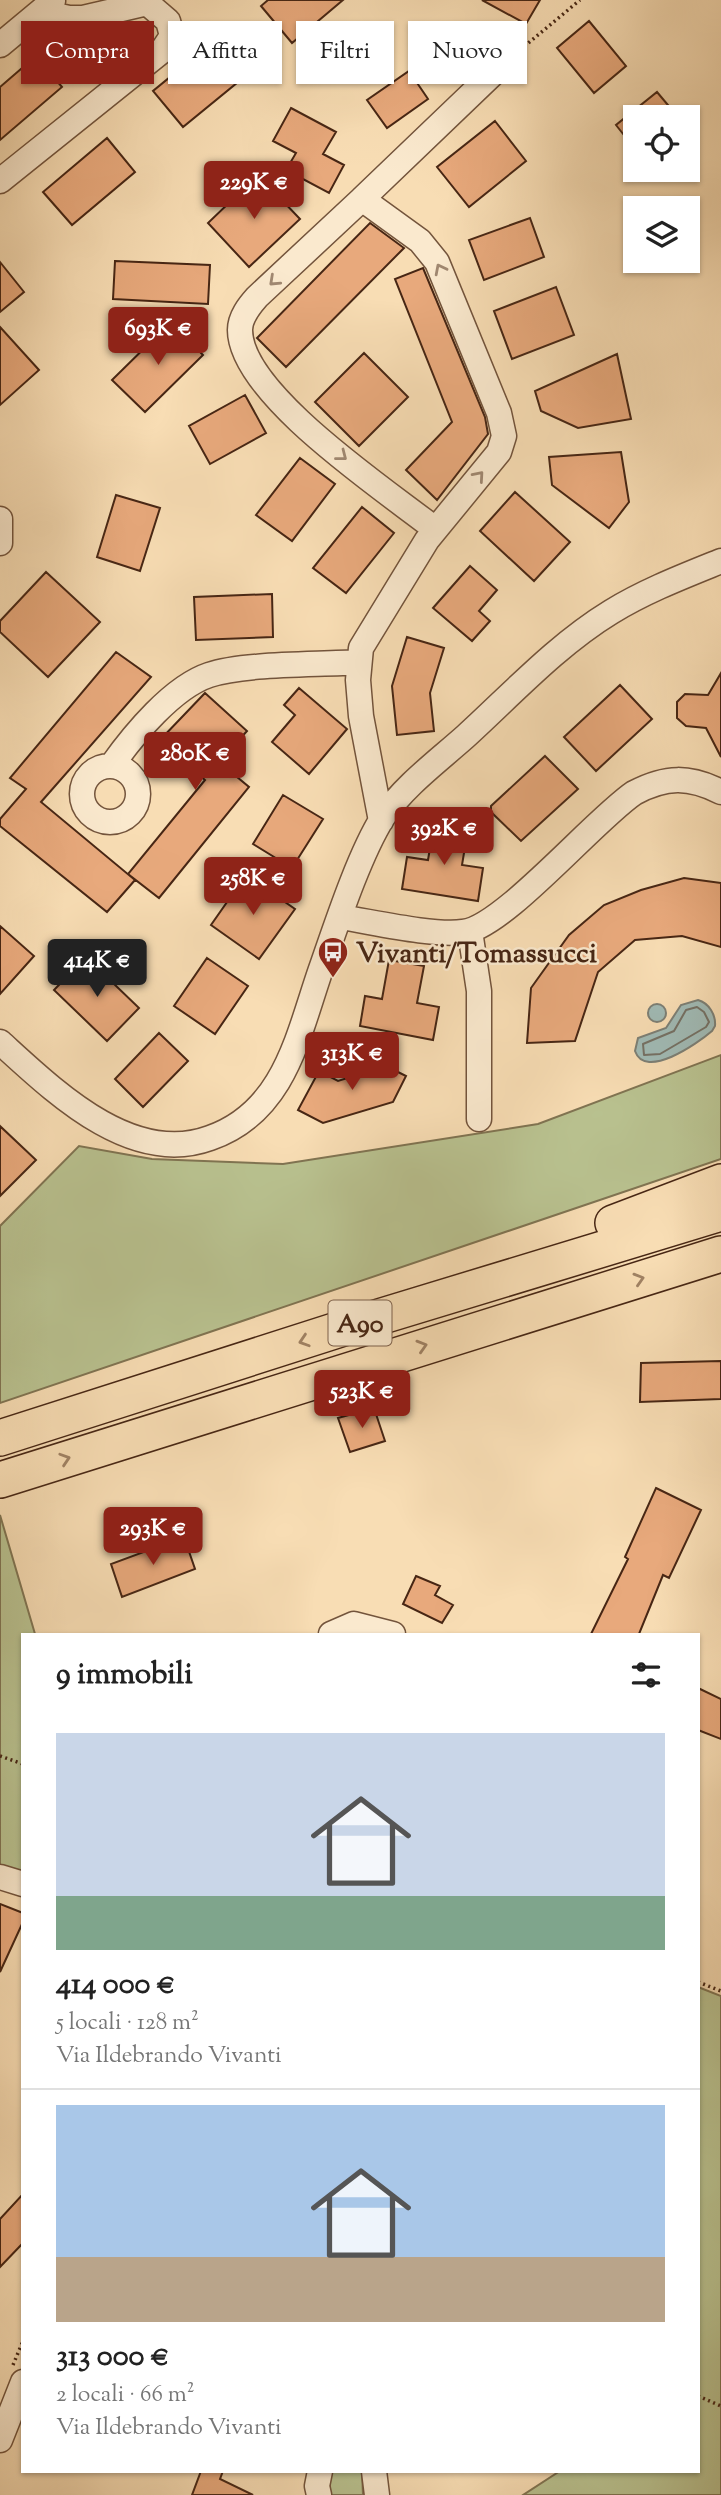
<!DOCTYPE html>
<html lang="it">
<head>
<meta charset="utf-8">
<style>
  body { margin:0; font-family:"Sorts Mill Goudy",serif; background:#f2f2f2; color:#222; height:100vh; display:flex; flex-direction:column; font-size:26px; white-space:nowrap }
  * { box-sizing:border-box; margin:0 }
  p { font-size:23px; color:#767676 }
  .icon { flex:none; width:38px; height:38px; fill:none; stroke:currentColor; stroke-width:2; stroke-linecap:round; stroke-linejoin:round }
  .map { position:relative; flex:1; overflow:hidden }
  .sheet { position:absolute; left:21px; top:1633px; width:679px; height:840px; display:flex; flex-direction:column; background:#fff; border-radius:0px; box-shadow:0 2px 5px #0004 }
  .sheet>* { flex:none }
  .top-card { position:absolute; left:21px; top:21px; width:679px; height:63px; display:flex; gap:14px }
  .buttons { position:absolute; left:623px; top:105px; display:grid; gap:14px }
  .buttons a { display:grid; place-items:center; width:77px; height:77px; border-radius:0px; background:#fff; box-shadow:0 2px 5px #0004; font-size:35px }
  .price { position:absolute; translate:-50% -60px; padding:0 16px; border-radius:7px; background:#8f2418; color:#fff; font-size:23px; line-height:46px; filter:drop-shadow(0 2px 4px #0008) }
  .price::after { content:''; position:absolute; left:50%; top:42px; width:21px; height:16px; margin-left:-10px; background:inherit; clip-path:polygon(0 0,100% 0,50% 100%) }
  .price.current { background:#222; color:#fff }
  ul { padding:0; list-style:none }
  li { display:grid; align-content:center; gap:14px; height:371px; padding:0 35px }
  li+li { border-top:2px solid #e0e0e0 }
  li span { display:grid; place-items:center; height:217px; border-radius:0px; color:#555 }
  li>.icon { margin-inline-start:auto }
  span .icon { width:126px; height:126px; fill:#fffc; stroke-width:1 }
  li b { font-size:30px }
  h2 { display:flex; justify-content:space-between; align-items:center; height:84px; padding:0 35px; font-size:30px }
  .chip { padding:0 24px; border-radius:0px; background:#fff; box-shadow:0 2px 5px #0004; font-size:24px; line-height:63px }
  .chip.current { background:#8f2418; color:#fff }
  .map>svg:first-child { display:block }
  .green { fill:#b9c290; stroke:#807452; stroke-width:2 }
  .water { fill:#a0bab5; stroke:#7c7f75; stroke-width:2 }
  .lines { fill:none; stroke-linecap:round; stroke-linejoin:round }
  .shore { stroke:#747064; stroke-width:2 }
  .building { fill:#e8a97c; stroke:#472614; stroke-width:2 }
  .minor-casing { stroke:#73543c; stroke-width:27 }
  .highway-casing { stroke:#472614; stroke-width:38 }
  .path { stroke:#472614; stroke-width:3.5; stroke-dasharray:2 3.5; stroke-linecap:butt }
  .minor { stroke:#fae9ce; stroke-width:24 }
  .highway { stroke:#f8ddb4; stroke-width:35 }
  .oneway { stroke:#a08871 }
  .oneway2 { stroke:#a08264 }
  .labels { text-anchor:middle; stroke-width:5; stroke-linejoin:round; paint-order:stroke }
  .shield { fill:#fae9ce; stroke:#7d604c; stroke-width:2 }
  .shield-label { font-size:26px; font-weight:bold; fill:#472614 }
  .poi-label { font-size:28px; font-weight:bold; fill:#472614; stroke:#fae9ce; text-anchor:start }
</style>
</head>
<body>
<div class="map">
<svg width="721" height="2495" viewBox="0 0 721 2495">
  <rect width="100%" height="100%" fill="#f8ddb4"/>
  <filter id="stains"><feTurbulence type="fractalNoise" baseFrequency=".00286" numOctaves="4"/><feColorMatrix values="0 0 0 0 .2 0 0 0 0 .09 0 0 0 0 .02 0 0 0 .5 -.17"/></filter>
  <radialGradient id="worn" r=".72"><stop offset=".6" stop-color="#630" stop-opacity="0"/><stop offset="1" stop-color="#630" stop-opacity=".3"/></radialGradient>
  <path class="green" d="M 721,1055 L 721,1159 L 0,1403 L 0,1226 L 79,1146 L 152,1159 L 283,1164 L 538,1124 Z
    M 0,1515 L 35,1634 L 23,1634 L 23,1872 L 0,1865 Z
    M 698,1987 L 721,1996 L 721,2495 L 523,2495 L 560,2471 L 698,2471 Z
    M 331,2471 L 362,2471 L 363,2495 L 329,2495 Z"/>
  <path class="water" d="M 698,1000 C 709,1003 716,1015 715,1026 L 712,1031 C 697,1044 645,1080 635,1051 L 638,1038 L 666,1028 L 681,1005 Z
    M648 1013a9 9 0 1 1 18 0a9 9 0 1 1-18 0Z"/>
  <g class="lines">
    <path class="shore" d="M 697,1007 L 704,1012 L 709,1022 L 706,1027 L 660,1054 L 644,1055 L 643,1044 L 674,1031 L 686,1010 Z"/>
  </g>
  <path class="building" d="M 268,0 L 343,0 L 292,43 L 261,6 Z
    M 482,0 L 540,0 L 526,24 Z
    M 589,21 L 626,66 L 594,93 L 557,48 Z
    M 219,37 L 249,73 L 183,127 L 153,91 Z
    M 36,56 L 62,87 L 0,140 L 0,87 Z
    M 409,71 L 428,99 L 387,128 L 367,100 Z
    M 657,92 L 678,117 L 635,117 L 635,149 L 616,125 Z
    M 291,108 L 336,132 L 323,154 L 344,165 L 329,193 L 286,170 L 296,153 L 273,141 Z
    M 495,121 L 526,161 L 469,207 L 437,167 Z
    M 107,138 L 135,172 L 72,225 L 43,192 Z
    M 258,175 L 300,219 L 249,267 L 208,223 Z
    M 530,218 L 544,257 L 484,280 L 469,240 Z
    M 370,223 L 404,248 L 286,367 L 257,338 Z
    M 115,261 L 210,265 L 208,304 L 113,299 Z
    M 0,262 L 24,292 L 0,312 Z
    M 423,268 L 485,417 L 488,434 L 437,500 L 406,470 L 452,422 L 395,279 Z
    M 556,287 L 574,335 L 512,359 L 494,311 Z
    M 171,322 L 203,355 L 145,412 L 112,380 Z
    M 0,327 L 39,370 L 0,405 Z
    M 364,353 L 408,397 L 359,446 L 315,402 Z
    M 617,354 L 631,419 L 578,428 L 541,411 L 535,391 Z
    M 245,395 L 266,433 L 210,464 L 189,426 Z
    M 621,452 L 629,502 L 609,528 L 552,485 L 549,457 Z
    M 300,458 L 335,484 L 292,541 L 256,515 Z
    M 515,492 L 570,542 L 534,581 L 480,531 Z
    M 116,495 L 160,508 L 140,571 L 97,557 Z
    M 362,507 L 394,533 L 346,593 L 313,568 Z
    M 470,566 L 497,590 L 479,611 L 490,621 L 472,641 L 433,608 Z
    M 46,572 L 100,622 L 48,677 L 0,632 L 0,621 Z
    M 272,594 L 273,637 L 196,640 L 194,597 Z
    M 407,637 L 444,648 L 430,693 L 434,731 L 397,735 L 392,686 Z
    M 116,652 L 151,677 L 41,802 L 135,880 L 107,912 L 0,826 L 0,819 L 26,789 L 10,778 Z
    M 721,673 L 721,757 L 706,728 L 686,726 L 677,718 L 677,702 L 685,694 L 708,695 Z
    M 620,685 L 652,719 L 596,771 L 564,737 Z
    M 299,688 L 347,729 L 309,774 L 272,742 L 295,715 L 284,705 Z
    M 205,693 L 247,731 L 219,762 L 249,787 L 159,898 L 128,874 L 205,780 L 160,740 Z
    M 545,756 L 578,789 L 521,841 L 491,812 L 491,806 Z
    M 283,795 L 323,819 L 292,868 L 253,844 Z
    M 434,824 L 468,829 L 462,865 L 483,868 L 478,901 L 402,889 L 407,857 L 428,860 Z
    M 246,875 L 295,909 L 259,959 L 211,925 Z
    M 684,878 L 721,883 L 721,947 L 682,936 L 635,940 L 598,972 L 575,1041 L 527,1043 L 531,988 L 569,935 L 604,905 L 641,890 Z
    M 0,926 L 34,956 L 0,994 Z
    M 86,957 L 139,1008 L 107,1041 L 54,990 Z
    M 207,958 L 248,986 L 215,1034 L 174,1006 Z
    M 389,960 L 424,966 L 417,1003 L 439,1007 L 433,1040 L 360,1026 L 365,996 L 382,999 Z
    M 159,1033 L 188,1061 L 143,1107 L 115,1079 Z
    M 364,1055 L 406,1076 L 393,1102 L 323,1123 L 298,1110 L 319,1071 L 338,1081 L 354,1076 Z
    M 0,1126 L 36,1160 L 0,1196 Z
    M 721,1361 L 721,1399 L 640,1402 L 641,1363 Z
    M 374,1408 L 385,1441 L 350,1452 L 338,1418 Z
    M 656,1488 L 701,1510 L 669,1578 L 663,1575 L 639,1634 L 591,1634 L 628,1559 L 625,1557 Z
    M 184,1537 L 195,1569 L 122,1597 L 111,1564 Z
    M 416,1576 L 440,1586 L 435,1595 L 453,1605 L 442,1623 L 403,1604 Z
    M 698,1688 L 721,1699 L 721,1739 L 698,1730 Z
    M 0,1904 L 23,1913 L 23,1922 L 0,1972 Z
    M 23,2194 L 23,2243 L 0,2267 L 0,2219 Z
    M 201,2471 L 223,2471 L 220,2479 L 253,2495 L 192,2495 Z"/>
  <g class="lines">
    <g class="minor-casing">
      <path id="minor" d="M 0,45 L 53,1
        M 0,181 L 162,51 L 172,36 L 168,21 L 147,3 L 83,18 L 69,18 L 41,12
        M 362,199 L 505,62
        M 0,519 L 0,543
        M 112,765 C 134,734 173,687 209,675 C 244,663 319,665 358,662
        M82 794a28 28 0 1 1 56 0a28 28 0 1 1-56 0Z
        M 381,821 L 361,716 L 358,680 L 361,648 L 427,540 L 499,452 L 504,436 L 499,413 L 437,262 L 420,241 L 362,199 L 257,297 C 249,306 240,317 240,330 C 240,394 387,491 435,529
        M 340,917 C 373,922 433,936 463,932 C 503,928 594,820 634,793 C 666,776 689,776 721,792
        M 470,931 L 479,991 L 479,1119
        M 0,1042 C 54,1091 131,1167 210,1138 C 285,1112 298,1035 321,969 C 336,926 359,855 383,817 C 404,786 438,761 466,736 C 512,694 557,645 611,612 C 645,591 684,576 721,561
        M 331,1634 L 354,1624 L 393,1634
        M 0,1877 L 23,1884
        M 0,2440 L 23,2382
        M 374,2471 L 377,2495
        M 319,2495 L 317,2486 L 320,2471"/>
    </g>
    <g class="highway-casing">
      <path id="highway" d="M 613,1223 L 721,1182
        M 0,1438 L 356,1324 L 721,1213
        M 0,1480 L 721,1254"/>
    </g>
    <path class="path" d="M 520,50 L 580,0
      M 0,1756 L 23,1764
      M 698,1982 L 721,1991
      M 13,2365 L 23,2341
      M 698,2396 L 721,2406
      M 271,2473 L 271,2471"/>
    <use href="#minor" class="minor"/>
    <use href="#highway" class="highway"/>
  </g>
  <defs><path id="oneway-chevron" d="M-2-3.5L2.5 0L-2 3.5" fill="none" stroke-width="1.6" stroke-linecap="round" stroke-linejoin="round" transform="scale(1.75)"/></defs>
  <g class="oneway">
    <use href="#oneway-chevron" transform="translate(440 269) rotate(-117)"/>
    <use href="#oneway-chevron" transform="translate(274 281) rotate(137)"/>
    <use href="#oneway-chevron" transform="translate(342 456) rotate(38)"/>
    <use href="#oneway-chevron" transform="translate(479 476) rotate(-49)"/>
  </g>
  <g class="oneway2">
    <use href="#oneway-chevron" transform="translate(639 1279) rotate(-17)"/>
    <use href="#oneway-chevron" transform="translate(304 1341) rotate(162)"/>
    <use href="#oneway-chevron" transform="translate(422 1346) rotate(-17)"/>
    <use href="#oneway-chevron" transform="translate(65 1459) rotate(-18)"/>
  </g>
  <defs>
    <g id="bus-pin" transform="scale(1.575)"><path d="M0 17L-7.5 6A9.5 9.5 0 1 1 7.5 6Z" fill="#8f2418" stroke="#fae9ce"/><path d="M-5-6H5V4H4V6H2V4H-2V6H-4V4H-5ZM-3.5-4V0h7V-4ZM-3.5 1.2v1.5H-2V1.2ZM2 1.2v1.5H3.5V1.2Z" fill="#fff"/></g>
  </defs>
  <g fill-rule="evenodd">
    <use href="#bus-pin" x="333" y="952"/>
  </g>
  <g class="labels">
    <rect class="shield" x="328.5" y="1300.5" width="63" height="45" rx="5"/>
    <g class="shield-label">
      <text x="360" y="1332">A90</text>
    </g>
    <g class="poi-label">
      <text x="356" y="962">Vivanti/Tomassucci</text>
    </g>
  </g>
  <rect width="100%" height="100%" filter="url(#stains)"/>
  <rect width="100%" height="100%" fill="url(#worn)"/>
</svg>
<div class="buttons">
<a><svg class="icon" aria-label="locate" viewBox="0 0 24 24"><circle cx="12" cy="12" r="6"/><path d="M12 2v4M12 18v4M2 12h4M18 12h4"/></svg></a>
<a><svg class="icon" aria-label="layers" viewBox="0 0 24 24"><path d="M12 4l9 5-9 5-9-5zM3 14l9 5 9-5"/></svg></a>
</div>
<b class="price" style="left:254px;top:221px">229K €</b>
<b class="price" style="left:158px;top:367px">693K €</b>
<b class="price" style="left:195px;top:792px">280K €</b>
<b class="price" style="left:444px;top:867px">392K €</b>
<b class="price" style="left:253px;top:917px">258K €</b>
<b class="price current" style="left:97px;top:999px">414K €</b>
<b class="price" style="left:352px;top:1092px">313K €</b>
<b class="price" style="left:362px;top:1430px">523K €</b>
<b class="price" style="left:153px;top:1567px">293K €</b>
<div class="top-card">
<a class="chip current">Compra</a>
<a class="chip">Affitta</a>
<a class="chip">Filtri</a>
<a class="chip">Nuovo</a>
</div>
<section class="sheet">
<h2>9 immobili<svg class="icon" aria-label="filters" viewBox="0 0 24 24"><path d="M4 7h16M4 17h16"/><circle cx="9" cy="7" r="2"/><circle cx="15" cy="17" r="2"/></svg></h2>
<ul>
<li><span style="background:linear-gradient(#c9d6e8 75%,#7fa58c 0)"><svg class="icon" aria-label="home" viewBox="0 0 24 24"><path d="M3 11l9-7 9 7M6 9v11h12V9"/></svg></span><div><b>414 000 €</b><p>5 locali · 128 m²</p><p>Via Ildebrando Vivanti</p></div></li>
<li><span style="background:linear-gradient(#a9c7e8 70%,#b9a48a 0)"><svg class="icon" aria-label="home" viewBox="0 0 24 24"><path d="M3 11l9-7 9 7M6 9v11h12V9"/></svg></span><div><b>313 000 €</b><p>2 locali · 66 m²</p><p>Via Ildebrando Vivanti</p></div></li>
</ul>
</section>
</div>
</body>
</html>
